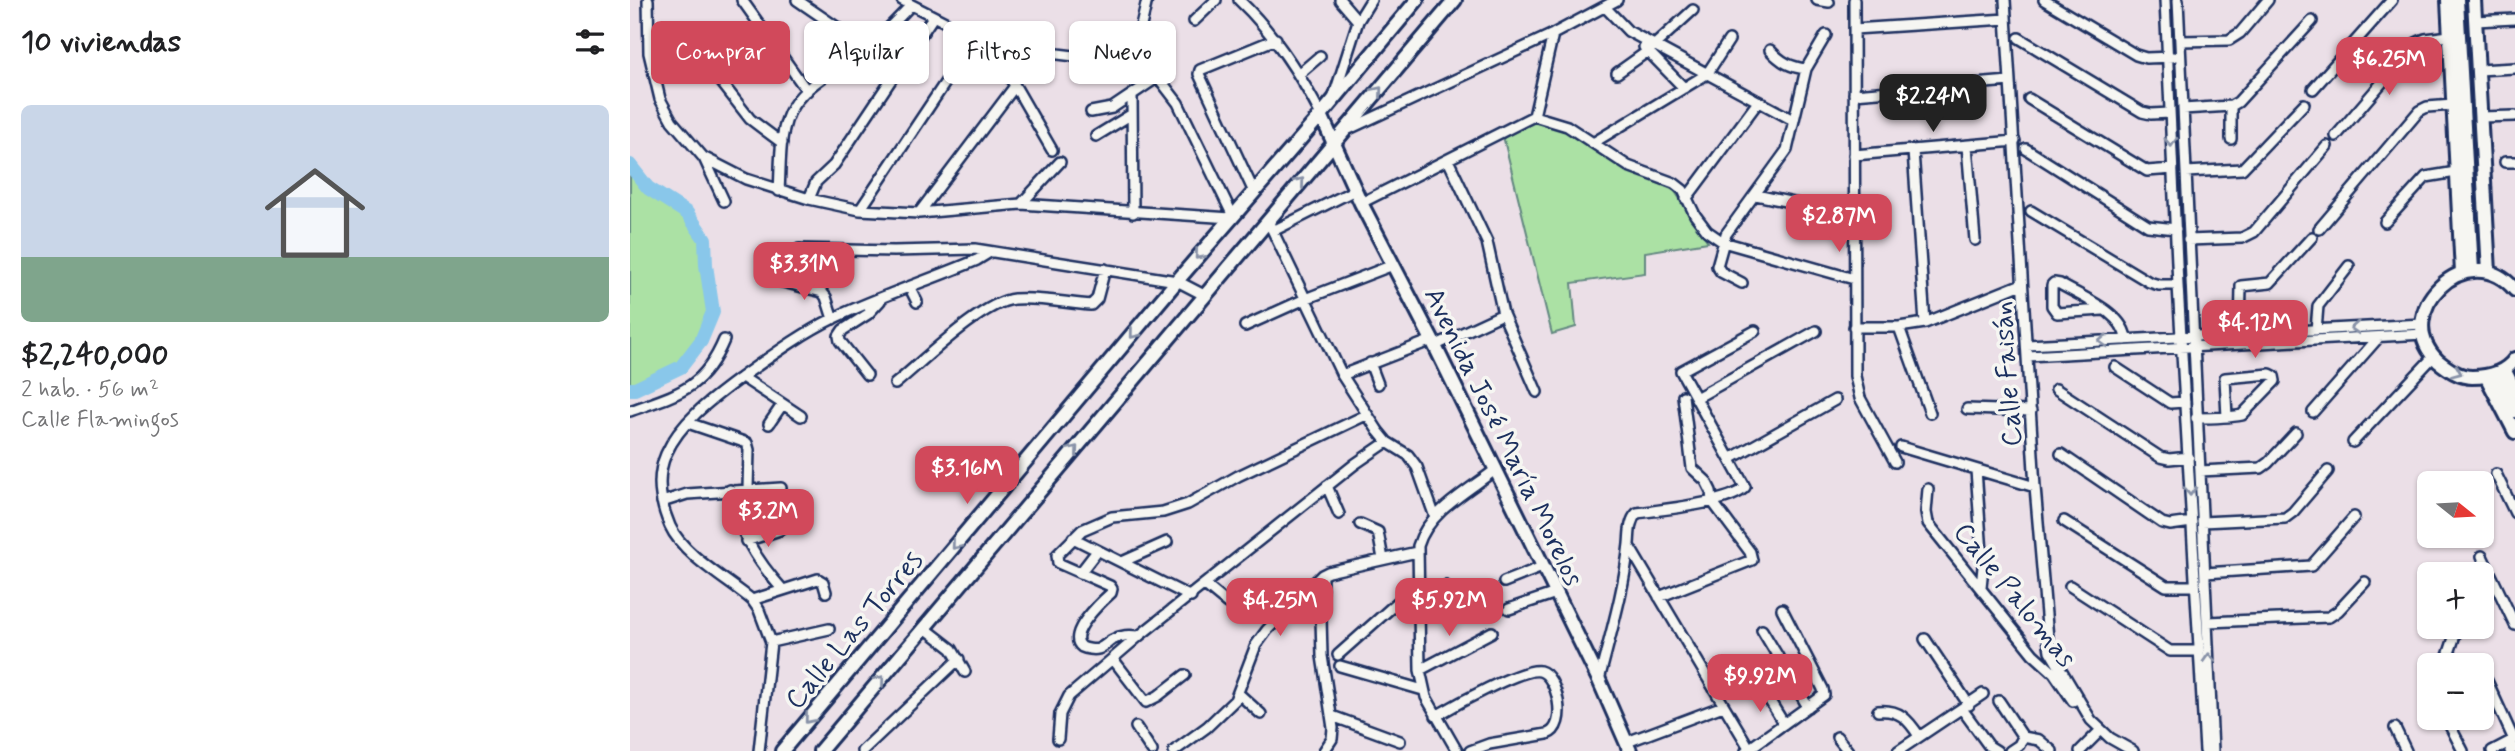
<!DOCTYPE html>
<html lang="es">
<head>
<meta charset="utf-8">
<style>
  body { margin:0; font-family:Mynerve,sans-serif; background:#f6f6f6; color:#202124; height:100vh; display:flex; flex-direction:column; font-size:26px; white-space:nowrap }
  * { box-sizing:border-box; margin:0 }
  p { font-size:23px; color:#757577 }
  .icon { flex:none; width:38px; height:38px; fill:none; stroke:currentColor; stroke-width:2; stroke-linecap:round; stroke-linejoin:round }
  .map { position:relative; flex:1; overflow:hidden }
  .panel { display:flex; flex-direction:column; background:#fff; width:630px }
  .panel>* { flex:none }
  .top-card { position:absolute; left:21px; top:21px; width:665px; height:63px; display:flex; gap:14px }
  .needle { width:46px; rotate:108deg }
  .buttons { position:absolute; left:1787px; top:471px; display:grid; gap:14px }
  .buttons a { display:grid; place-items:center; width:77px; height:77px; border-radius:10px; background:#fff; box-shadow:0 2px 5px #0004; font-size:35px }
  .price { position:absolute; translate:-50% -60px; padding:0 16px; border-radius:14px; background:#d1495b; color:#fff; font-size:23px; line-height:46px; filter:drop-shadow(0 2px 4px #0008) }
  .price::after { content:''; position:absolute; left:50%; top:42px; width:21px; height:16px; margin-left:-10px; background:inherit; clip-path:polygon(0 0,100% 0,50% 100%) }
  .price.active { background:#222; color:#fff }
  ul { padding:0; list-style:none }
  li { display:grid; align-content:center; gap:14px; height:371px; padding:0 21px }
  li span { display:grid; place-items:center; height:217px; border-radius:10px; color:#555 }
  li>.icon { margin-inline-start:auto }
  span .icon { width:126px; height:126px; fill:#fffc; stroke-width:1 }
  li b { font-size:30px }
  h2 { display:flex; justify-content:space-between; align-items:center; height:84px; padding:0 21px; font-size:30px }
  .tag { padding:0 24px; border-radius:10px; background:#fff; box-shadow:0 2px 5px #0004; font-size:24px; line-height:63px }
  .tag.active { background:#d1495b; color:#fff }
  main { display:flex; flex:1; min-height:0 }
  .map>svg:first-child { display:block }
  .green { fill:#abe1a4; stroke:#638881; stroke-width:2 }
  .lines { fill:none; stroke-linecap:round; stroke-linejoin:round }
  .river { stroke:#89c7ea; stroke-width:14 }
  .street-casing { stroke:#1b2f5e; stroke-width:14 }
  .secondary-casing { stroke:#1b2f5e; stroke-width:18 }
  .street { stroke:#f6f6f2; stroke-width:9 }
  .secondary { stroke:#f6f6f2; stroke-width:12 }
  .oneway { stroke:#8892a8 }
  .labels { text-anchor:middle; stroke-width:7; stroke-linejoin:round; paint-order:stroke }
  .street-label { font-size:28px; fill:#1b2f5e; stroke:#f6f6f2 }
</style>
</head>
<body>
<main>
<section class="panel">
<h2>10 viviendas<svg class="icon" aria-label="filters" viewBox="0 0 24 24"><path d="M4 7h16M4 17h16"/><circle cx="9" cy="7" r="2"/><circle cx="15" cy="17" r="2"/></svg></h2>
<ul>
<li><span style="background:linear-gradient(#c9d6e8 70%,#7fa58c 0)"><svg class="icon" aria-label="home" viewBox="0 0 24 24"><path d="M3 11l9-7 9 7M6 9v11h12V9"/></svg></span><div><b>$2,240,000</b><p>2 hab. · 56 m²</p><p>Calle Flamingos</p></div></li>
</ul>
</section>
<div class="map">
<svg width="1885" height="751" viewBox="0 0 1885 751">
  <rect width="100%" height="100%" fill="#ebdfe7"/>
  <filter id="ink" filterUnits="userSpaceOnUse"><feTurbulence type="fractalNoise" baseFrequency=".0143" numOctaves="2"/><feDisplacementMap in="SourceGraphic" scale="14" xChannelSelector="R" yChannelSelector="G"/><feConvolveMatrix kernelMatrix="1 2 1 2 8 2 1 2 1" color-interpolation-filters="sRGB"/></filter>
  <g filter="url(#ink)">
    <path class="green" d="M 905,121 L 930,127 L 993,168 L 1044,190 L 1078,242 L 1015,252 L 1015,273 L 942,283 L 946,327 L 922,334 L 873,136 Z
      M 0,165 L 18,188 L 57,213 L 75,239 L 76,265 L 83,312 L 71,341 L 51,367 L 5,389 L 0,389 Z"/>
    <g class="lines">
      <path class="river" d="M 0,165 L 18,188 L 57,213 L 75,239 L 76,265 L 83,312 L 71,341 L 51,367 L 5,389 L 0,389"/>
      <g class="street-casing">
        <path id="street" d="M 18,0 L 19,53 L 30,99 L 42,121 L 73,157 L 116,179 L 179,199 L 230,210 L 289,213 L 391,204 L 601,218
          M 112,0 L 177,91
          M 167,0 L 268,69
          M 272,0 L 362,46 L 494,62 L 512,67 L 528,77 L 548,103 L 603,216
          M 609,0 C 644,33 669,72 691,115
          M 1187,0 L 1199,2
          M 1224,0 L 1225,376 L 1230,398 L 1265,462
          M 1375,0 L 1405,487 L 1418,638 L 1420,651 L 1461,720 L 1480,738 L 1503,751
          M 1414,0 L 1506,55 L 1516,58 L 1543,57
          M 1535,0 L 1548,285 L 1575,751
          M 1548,0 L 1583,751
          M 975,7 L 998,31 L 1163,120
          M 564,21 L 586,0
          M 728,21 L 741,0
          M 1845,21 L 1885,19
          M 511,26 L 517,0
          M 1224,29 L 1376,19
          M 53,33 L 120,119 L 152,143
          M 1389,38 L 1512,112 L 1521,114 L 1540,113
          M 1550,41 L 1599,40 L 1610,33 L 1638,0
          M 362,46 L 422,150
          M 1014,47 L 1054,88
          M 1140,50 C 1151,62 1160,67 1176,69
          M 1848,70 L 1885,68
          M 987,73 L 1018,51 L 1063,10
          M 669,74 L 690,56
          M 1683,89 L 1762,0
          M 1224,94 L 1380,81
          M 502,95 L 503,213
          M 704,96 L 728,21 L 710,0
          M 1399,99 L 1517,171 L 1543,169
          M 1601,106 L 1601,139
          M 1553,109 L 1601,106 L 1608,102 L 1682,21
          M 461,112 L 482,108 L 528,77
          M 904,116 L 923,34
          M 1850,117 L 1885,116
          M 719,129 L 923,34 L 987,0
          M 466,136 L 502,114
          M 1706,136 L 1786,43 L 1795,39 L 1820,36
          M 963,143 L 1077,74 L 1099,40
          M 1337,146 L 1345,240
          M 1396,149 L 1518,226 L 1546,229
          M 1283,151 L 1295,323
          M 1224,155 L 1385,141
          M 74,158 L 94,201
          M 818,160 L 857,242 L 873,314 L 907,392
          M 1875,162 L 1885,162
          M 1556,172 L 1612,169 L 1674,104
          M 149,191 C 151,164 148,130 163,106 C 176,84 213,65 234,50 C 251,37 266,21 281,5
          M 624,192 L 569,74 L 570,70 L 646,39
          M 1126,195 L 1202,211
          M 179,199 L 186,182 L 204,165 L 303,17
          M 1056,199 L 1128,102
          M 731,203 L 904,116 L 937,126 L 998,166 L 1044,183 L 1053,190 L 1065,215 L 1077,231 L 1093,242 L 1224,279
          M 391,204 L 430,162
          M 230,210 L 345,38
          M 1401,211 L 1519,282 L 1529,285 L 1548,285
          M 289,213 L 385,86
          M 638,221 L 712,375 L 748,431 L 757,442 L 778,455 L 787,467 L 805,517
          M 1755,222 L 1796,177 L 1826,172
          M 1689,229 L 1789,111 L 1797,107 L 1823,105
          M 643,231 L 725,190
          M 1558,240 L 1612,238 L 1624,232 L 1697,146
          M 169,249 L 264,251 L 345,249 L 547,281 L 574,295
          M 149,281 L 192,292 L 196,297 L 203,319
          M 1112,283 L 1091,272 L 1087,266 L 1096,234 L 1157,150 L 1176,69 L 1196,35
          M 280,288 L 287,302
          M 1473,310 L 1427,313 L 1422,306 L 1422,285 L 1424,283 L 1430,284 C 1451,297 1495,313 1496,340
          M 615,326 L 675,299 L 763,265
          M 1224,327 L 1269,327 L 1295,323 L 1392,284
          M 1269,327 L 1300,413
          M 1686,330 L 1688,306 L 1719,266
          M 1610,335 L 1611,286 L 1640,283 L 1682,237
          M 1397,345 L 1793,324
          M 804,346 L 873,314
          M 1398,356 L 1794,334
          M 740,363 L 748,384
          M 1485,367 L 1540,403 L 1555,402
          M 237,375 L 210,341 L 209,336 L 213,330 L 238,314 L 250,301
          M 712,375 L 802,340
          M 112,377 L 171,416
          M 265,384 C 292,362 352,302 384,299 C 409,297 436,303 461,305 L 467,299 L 475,269
          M 1426,389 L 1530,457 L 1539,459 L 1559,457
          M 1066,398 L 1186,331
          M 1337,409 L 1401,411
          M 0,411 C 47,394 73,390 94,340
          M 1683,412 L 1749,337
          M 1566,418 C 1582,418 1597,418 1612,415 L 1645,381 L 1644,376 L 1640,374 L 1595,378 L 1597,417
          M 58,423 L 117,443 L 119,450 L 118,489
          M 139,424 L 152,405
          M 1723,442 L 1804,356
          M 1271,447 L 1405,487
          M 1431,454 L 1532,523 L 1540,525 L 1562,522
          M 1100,459 L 1205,400
          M 1346,470 L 1353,567 L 1351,587
          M 1570,471 L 1631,468 L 1638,463 L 1666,433
          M 1866,474 L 1885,513
          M 697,486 L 709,514
          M 1298,489 L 1296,512 L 1298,523 L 1403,654 L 1424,673 L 1443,701
          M 100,490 C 109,531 125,559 153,590
          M 32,502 L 57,494 L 151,488
          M 1434,521 L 1536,586 L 1565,586
          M 1572,522 L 1655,518 L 1663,512 L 1698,471
          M 730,524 L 748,532 L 753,559
          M 443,538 L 561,597
          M 116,541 L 150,530
          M 999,546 L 1121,751
          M 1852,556 L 1885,625
          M 492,562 L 537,542
          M 450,573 L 467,551
          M 1575,573 L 1681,566 L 1724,517
          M 692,575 L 691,618 L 692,656 L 703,728 L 702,739 L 694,751
          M 874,582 L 912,567
          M 575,585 L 597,603
          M 1440,586 L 1540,651 L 1568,651
          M 1029,597 L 1122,560 L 1120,552 L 1082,501 L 1081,491 L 1076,481 L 1062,468 L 1053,396
          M 668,599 L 692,601
          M 788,599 L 816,586
          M 122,600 L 188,579 L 193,582 L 196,592
          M 879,609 L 926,593
          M 1578,622 L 1699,617 L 1708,611 L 1735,582
          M 295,628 L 322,649 L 335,672
          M 1132,630 L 1178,707
          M 509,636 C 499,635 491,635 482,640 C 477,643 474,647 468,649 C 464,650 456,649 452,647 C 435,635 472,601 481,593 L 482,589 L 480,586 L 428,563 L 427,555 L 452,530 L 482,517 L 533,512 L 558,504 L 608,476 L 736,415
          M 1295,639 L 1339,705
          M 141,642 L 199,629
          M 708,655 L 788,584
          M 483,659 L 516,702 L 528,696 L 555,675
          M 1815,665 L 1828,626
          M 710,666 L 793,690
          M 790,670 L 862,632
          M 1852,670 L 1884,740
          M 969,680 C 980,636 994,590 999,544 C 1000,533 999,521 1007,513 C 1029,510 1103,503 1115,487 L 1051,371 L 1125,331
          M 1132,688 L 1154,724
          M 609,694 L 631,714
          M 1369,701 L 1393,737 L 1409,740 L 1422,751
          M 1332,709 L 1359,746 L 1367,751
          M 1248,711 C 1269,709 1278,719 1289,736
          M 702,716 L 770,741
          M 806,716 C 823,706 893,667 910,671 C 927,675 939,727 917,734 L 859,744 L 840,751
          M 1816,718 L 1833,751
          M 506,727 L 522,751
          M 1765,728 L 1776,751
          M 1207,737 L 1218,751
          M 428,739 L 430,714 L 439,696 L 509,636 L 725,464 L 757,442
          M 997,742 L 1093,706
          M 129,751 L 141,642 L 129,610 L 122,600 C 98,580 53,555 40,526 C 30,503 26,477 36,454 C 50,422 83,398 110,378 C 140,357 171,334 204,318 C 250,296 300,280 347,260 L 360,252
          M 232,751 L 329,659
          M 544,751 L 577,727 L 605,700 L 626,645 L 637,630 L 692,575 L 698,572 L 787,552
          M 827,751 L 796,697 L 790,670 L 788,546 C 798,512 838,491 865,470
          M 1116,751 L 1194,695 L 1193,689 L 1152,609
          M 1268,751 L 1353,694
          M 1380,751 L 1389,745 L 1393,737
          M 1450,751 L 1470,731
          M 1862,751 L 1885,739
          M 1880,751 L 1885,748"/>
      </g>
      <g class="secondary-casing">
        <path id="secondary" d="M 1818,0 L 1832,273
          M 1827,0 L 1842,271
          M 1844,0 L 1859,272
          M 691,115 L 731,203 L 802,340 L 969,680 L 1000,751
          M 1885,290 C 1838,234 1758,314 1808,361 C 1818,369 1829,377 1842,377 C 1858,377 1875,373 1885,359
          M 1874,369 L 1885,391
          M 1866,373 L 1885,411
          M 1856,376 L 1885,432
          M 152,751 L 547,281 L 691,115 L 787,0
          M 190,751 L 825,0"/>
      </g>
      <use href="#street" class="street"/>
      <use href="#secondary" class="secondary"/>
    </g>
    <defs><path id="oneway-chevron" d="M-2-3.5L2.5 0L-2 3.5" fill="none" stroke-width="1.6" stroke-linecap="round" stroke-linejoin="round" transform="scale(1.75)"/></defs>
    <g class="oneway">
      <use href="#oneway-chevron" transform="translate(748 91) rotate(-50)"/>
      <use href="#oneway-chevron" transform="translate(1541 142) rotate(88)"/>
      <use href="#oneway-chevron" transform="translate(670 182) rotate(-50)"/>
      <use href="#oneway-chevron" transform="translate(569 255) rotate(131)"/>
      <use href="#oneway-chevron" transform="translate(1725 328) rotate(177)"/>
      <use href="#oneway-chevron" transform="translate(504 334) rotate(129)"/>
      <use href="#oneway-chevron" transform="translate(1473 341) rotate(177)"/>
      <use href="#oneway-chevron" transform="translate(1827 372) rotate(23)"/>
      <use href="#oneway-chevron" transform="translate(444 450) rotate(-50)"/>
      <use href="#oneway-chevron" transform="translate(1560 491) rotate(88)"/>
      <use href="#oneway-chevron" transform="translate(326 545) rotate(130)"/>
      <use href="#oneway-chevron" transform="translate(1579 658) rotate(-92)"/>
      <use href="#oneway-chevron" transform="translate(250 680) rotate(-50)"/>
      <use href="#oneway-chevron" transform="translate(179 719) rotate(130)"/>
    </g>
  </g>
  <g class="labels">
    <g class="street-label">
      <text transform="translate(1376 374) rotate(-94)" y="10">Calle Faisán</text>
      <text transform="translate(875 436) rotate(64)" y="10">Avenida José María Morelos</text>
      <text transform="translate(1386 594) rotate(51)" y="10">Calle Palomas</text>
      <text transform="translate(223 629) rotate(-50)" y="10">Calle Las Torres</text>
    </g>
  </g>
</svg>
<div class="buttons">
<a><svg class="needle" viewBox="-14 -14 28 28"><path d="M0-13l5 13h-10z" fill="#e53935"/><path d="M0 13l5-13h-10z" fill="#757577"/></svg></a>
<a>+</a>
<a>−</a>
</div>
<b class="price" style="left:1759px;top:97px">$6.25M</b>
<b class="price active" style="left:1303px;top:134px">$2.24M</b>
<b class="price" style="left:1209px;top:254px">$2.87M</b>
<b class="price" style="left:174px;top:302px">$3.31M</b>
<b class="price" style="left:1625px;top:360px">$4.12M</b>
<b class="price" style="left:337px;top:506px">$3.16M</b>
<b class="price" style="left:138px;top:549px">$3.2M</b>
<b class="price" style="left:650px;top:638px">$4.25M</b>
<b class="price" style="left:819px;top:638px">$5.92M</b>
<b class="price" style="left:1130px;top:714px">$9.92M</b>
<div class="top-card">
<a class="tag active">Comprar</a>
<a class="tag">Alquilar</a>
<a class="tag">Filtros</a>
<a class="tag">Nuevo</a>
</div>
</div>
</main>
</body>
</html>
